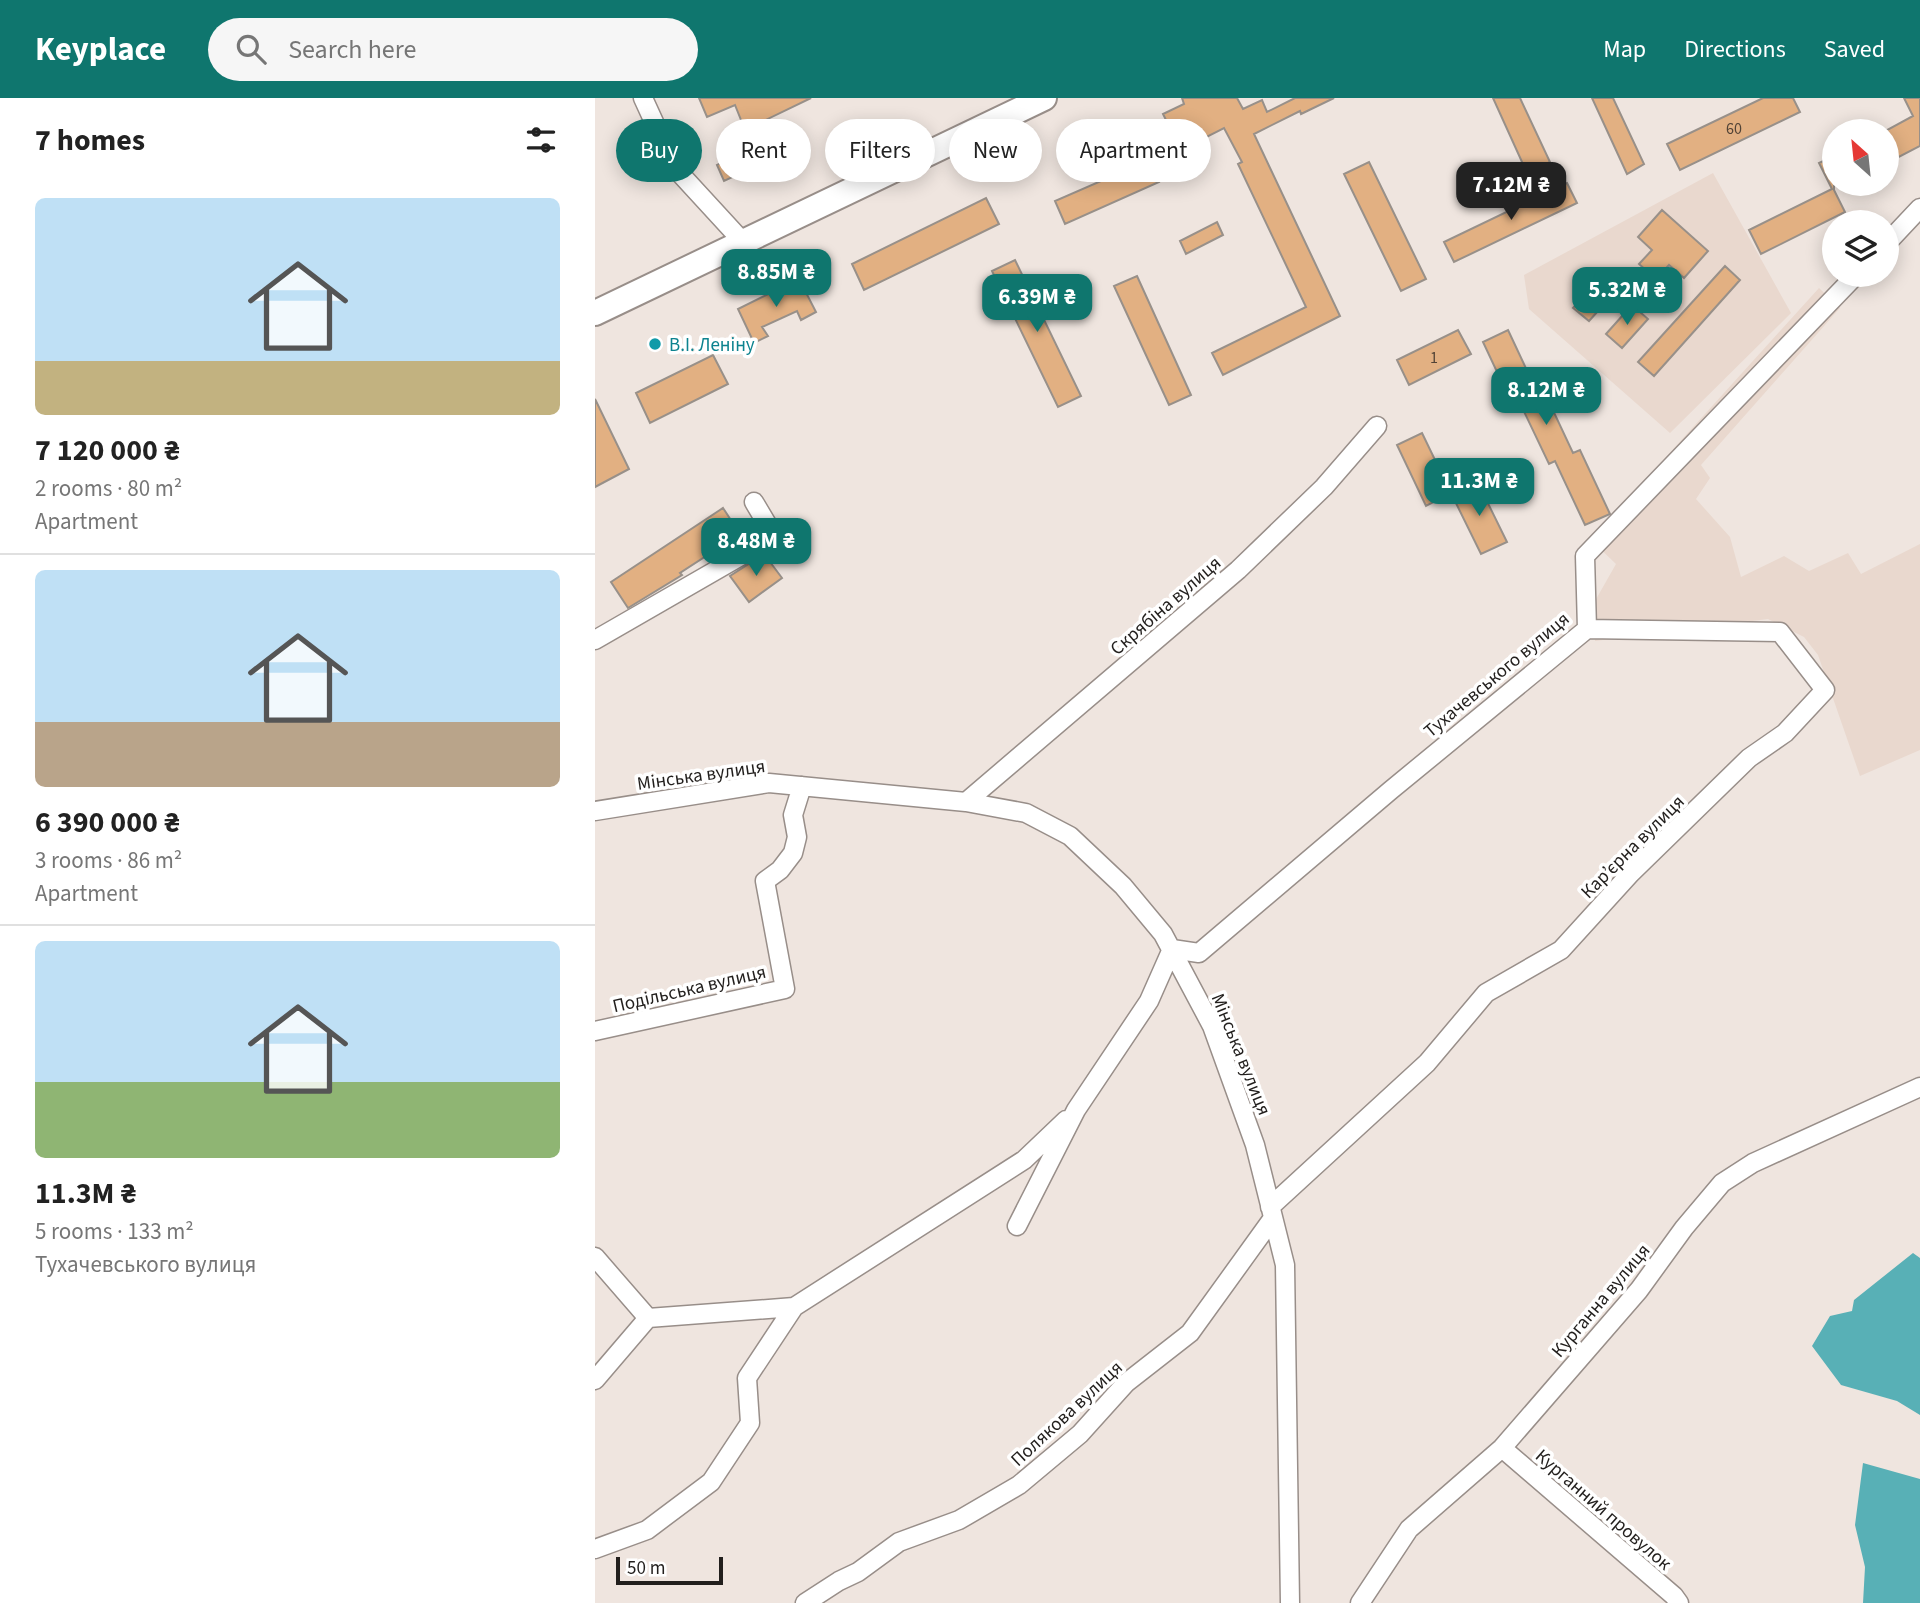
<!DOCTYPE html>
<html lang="en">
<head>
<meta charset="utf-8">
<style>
  body { margin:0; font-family:"Source Sans 3",sans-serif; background:#f6f6f6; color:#222; height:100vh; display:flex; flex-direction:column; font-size:26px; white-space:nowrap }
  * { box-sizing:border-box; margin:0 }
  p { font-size:23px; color:#767676 }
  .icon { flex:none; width:38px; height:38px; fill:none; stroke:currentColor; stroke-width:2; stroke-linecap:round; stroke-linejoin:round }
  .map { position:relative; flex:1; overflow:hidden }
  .panel { display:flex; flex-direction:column; background:#fff; width:595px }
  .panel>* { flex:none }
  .hud { position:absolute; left:21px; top:21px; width:665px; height:63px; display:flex; gap:14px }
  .needle { width:46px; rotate:333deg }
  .tools { position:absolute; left:1227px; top:21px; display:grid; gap:14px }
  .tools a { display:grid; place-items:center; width:77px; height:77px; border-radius:50%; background:#fff; box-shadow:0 4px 18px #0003; font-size:35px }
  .scale { position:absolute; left:21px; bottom:18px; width:107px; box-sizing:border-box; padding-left:7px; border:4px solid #221f1d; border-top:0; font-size:19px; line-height:24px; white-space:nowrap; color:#221f1d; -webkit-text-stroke:5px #fff; paint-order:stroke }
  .price { position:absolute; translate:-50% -60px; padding:0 16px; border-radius:14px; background:#0f766e; color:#fff; font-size:23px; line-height:46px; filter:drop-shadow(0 2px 4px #0008) }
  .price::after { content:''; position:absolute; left:50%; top:42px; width:21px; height:16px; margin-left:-10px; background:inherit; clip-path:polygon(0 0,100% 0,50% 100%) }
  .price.on { background:#222; color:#fff }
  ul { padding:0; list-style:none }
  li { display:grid; align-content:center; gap:14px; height:371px; padding:0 35px }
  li+li { border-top:2px solid #e0e0e0 }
  li span { display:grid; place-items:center; height:217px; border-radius:10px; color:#555 }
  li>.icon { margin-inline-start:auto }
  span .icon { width:126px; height:126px; fill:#fffc; stroke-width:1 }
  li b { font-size:30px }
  h2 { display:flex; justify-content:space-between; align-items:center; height:84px; padding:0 35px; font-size:30px }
  .chip { padding:0 24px; border-radius:32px; background:#fff; box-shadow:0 4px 18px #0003; font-size:24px; line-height:63px }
  .chip.on { background:#0f766e; color:#fff }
  header { display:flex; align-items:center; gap:42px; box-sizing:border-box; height:98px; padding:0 35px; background:#0f766e; color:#fff }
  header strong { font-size:33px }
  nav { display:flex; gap:38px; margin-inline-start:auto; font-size:24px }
  .search { width:490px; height:63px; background:#f6f6f6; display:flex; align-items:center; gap:18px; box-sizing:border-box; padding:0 24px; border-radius:38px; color:#767676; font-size:26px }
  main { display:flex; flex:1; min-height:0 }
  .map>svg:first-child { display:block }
  .built { fill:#e9d8ce }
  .water { fill:#58b0b6 }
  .building { fill:#e2b082; stroke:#989089; stroke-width:2 }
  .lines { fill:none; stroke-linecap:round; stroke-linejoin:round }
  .street-casing { stroke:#988e89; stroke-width:21 }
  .secondary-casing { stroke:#988e89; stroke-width:28 }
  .street { stroke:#fff; stroke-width:18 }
  .secondary { stroke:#fff; stroke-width:24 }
  .culture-dot { fill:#0f9aa8; stroke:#fff; stroke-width:2.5 }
  .labels { text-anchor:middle; stroke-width:7; stroke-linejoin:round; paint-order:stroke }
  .number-label { font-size:16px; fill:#524336 }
  .culture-label { font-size:19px; fill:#0d838f; stroke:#fff; text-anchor:start }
  .street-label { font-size:19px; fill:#221f1d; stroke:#fff }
</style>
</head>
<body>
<header>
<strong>Keyplace</strong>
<div class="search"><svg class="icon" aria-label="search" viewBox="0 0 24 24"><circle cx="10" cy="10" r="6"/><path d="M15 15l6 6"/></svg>Search here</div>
<nav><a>Map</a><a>Directions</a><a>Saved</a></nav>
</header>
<main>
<section class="panel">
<h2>7 homes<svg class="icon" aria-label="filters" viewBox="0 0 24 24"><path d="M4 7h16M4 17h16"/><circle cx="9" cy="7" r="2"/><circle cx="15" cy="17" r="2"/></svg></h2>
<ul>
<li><span style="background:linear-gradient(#bfe0f5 75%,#c2b280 0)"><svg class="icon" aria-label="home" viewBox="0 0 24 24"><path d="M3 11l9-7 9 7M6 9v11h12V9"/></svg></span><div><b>7 120 000 ₴</b><p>2 rooms · 80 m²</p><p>Apartment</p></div></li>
<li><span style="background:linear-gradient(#bfe0f5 70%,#b9a48a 0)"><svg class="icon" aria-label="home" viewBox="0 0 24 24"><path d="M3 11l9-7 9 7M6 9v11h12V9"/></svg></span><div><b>6 390 000 ₴</b><p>3 rooms · 86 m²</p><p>Apartment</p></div></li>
<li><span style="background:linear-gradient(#bfe0f5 65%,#8fb573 0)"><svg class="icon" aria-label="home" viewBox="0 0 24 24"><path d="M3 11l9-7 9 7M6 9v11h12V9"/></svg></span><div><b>11.3M ₴</b><p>5 rooms · 133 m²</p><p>Тухачевського вулиця</p></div></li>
</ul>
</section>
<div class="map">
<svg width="1325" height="1505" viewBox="0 0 1325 1505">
  <rect width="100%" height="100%" fill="#efe5df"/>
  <path class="built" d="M 1118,75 L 1196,215 L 1075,335 L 934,211 L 929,177 Z
    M 1224,190 L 1245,210 L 1106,367 L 1115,380 L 1101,401 L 1135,439 L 1146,479 L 1189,458 L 1214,473 L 1253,455 L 1266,476 L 1325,446 L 1325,652 L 1265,678 L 1223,557 L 1209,539 L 1173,521 L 1000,543 L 1000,503 L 1021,466 L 996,442 Z"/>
  <path class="water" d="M 1318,1155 L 1325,1160 L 1325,1317 L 1302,1303 L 1246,1287 L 1217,1248 L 1235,1218 L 1257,1213 L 1259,1202 Z
    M 1268,1365 L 1325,1381 L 1325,1505 L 1268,1505 L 1270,1469 L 1260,1427 Z"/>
  <path class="building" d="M 104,0 L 216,0 L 150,32 L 140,7 L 112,19 Z
    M 587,0 L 642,0 L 648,11 L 667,2 L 672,14 L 700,0 L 739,0 L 706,16 L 705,13 L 659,36 L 745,218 L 628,277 L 617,255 L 711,209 L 643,66 L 647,64 L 629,30 L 586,52 L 568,16 L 589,6 Z
    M 898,0 L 925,0 L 955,64 L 932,75 Z
    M 997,0 L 1018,0 L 1049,66 L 1032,76 Z
    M 1168,0 L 1198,0 L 1205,14 L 1085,72 L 1072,46 Z
    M 1309,0 L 1325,0 L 1325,48 L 1292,65 L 1292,32 L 1318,18 Z
    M 149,54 L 157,70 L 129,83 L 122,67 Z
    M 1239,58 L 1239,92 L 1250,114 L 1166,156 L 1154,132 L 1237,91 L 1224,65 Z
    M 554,62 L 564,84 L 470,126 L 460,103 Z
    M 774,64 L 831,181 L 806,193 L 749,76 Z
    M 972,85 L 982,105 L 859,164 L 849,144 Z
    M 391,100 L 404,126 L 269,192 L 257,166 Z
    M 1067,112 L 1113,153 L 1089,180 L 1074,167 L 1061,181 L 1044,166 L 1057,152 L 1043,139 Z
    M 622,124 L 628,137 L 591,156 L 585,143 Z
    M 420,162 L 486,298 L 463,309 L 397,173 Z
    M 1130,168 L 1145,182 L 1059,278 L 1043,264 Z
    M 542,178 L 596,297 L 574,307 L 519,188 Z
    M 204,181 L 221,214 L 206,222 L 202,213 L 167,229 L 173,238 L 159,245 L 143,211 Z
    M 1004,181 L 1020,194 L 994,223 L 978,210 Z
    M 1037,207 L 1053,221 L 1027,250 L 1011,236 Z
    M 863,232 L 876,256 L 814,287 L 802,262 Z
    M 913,232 L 942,294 L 948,291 L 978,355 L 985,352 L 1015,416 L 990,427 L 960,363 L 954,366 L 924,303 L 917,306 L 888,244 Z
    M 118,257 L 133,286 L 55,325 L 41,295 Z
    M 0,301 L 34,371 L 0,389 Z
    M 827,335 L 856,395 L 831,408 L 802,347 Z
    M 882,383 L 912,444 L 886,456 L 856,395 Z
    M 128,410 L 145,436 L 85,475 L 87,477 L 33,510 L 16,484 Z
    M 169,456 L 187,480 L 154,504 L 135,478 Z"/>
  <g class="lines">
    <g class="street-casing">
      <path id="street" d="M 48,0 L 80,70 L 148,144
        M 1292,145 L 1325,110
        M 0,542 L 151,455 L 178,436 L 159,404
        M 371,704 L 643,472 L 729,389 L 782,328
        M 0,713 L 174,685 L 371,704 L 431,715 L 475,738 L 528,788 L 568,836 L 617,928 L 660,1047 L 690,1167 L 695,1505
        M 0,933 L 190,891 L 170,783 L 185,772 L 198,755 L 202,739 L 198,717 L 207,688
        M 675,1109 L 832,965 L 891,895 L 966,852 L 1036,775 L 1154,660 L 1190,635 L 1230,592 L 1185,534 L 992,531
        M 422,1128 L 481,1012 L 554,903 L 577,851 L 604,855 L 796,692 L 992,531 L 990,458 L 1261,177
        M 0,1159 L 53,1220 L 199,1209 L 429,1062 L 471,1022
        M 0,1282 L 53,1220
        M 907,1350 L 1079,1498 L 1084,1505
        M 0,1451 L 52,1432 L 116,1384 L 155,1325 L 152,1280 L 199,1209
        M 210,1505 L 244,1483 L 263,1474 L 304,1444 L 364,1422 L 424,1387 L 485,1336 L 531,1285 L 595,1235 L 678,1120
        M 765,1505 L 814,1431 L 907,1350 L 1044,1192 L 1089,1130 L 1127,1085 L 1158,1065 L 1325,989"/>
    </g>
    <g class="secondary-casing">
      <path id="secondary" d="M 0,215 L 449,0"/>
    </g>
    <use href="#street" class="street"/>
    <use href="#secondary" class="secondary"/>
  </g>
  <circle class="culture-dot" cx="60" cy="246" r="7"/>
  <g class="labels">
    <g class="number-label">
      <text x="1139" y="36">60</text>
      <text x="839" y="265">1</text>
    </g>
    <g class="culture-label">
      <text x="74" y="253">В.І. Леніну</text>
    </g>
    <g class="street-label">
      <text transform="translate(570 507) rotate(-41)" y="7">Скрябіна вулиця</text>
      <text transform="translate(901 576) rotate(-40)" y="7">Тухачевського вулиця</text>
      <text transform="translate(106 676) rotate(-8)" y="7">Мінська вулиця</text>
      <text transform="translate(1037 748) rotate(-45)" y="7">Кар’єрна вулиця</text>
      <text transform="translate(94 890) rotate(-13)" y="7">Подільська вулиця</text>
      <text transform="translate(647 956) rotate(68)" y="7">Мінська вулиця</text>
      <text transform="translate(1005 1202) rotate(-50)" y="7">Курганна вулиця</text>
      <text transform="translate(471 1315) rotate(-43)" y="7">Полякова вулиця</text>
      <text transform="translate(1009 1411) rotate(41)" y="7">Курганний провулок</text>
    </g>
  </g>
</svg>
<div class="tools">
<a><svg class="needle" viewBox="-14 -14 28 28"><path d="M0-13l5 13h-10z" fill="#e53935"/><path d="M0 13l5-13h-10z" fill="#767676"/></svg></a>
<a><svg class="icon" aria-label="layers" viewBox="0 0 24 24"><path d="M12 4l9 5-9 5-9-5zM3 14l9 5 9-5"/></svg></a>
</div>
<div class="scale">50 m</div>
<b class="price on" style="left:916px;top:124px">7.12M ₴</b>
<b class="price" style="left:181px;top:211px">8.85M ₴</b>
<b class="price" style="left:1032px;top:229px">5.32M ₴</b>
<b class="price" style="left:442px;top:236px">6.39M ₴</b>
<b class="price" style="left:951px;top:329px">8.12M ₴</b>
<b class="price" style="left:884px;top:420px">11.3M ₴</b>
<b class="price" style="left:161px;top:480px">8.48M ₴</b>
<div class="hud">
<a class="chip on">Buy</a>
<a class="chip">Rent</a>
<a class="chip">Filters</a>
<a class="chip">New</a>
<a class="chip">Apartment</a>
</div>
</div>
</main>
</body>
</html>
